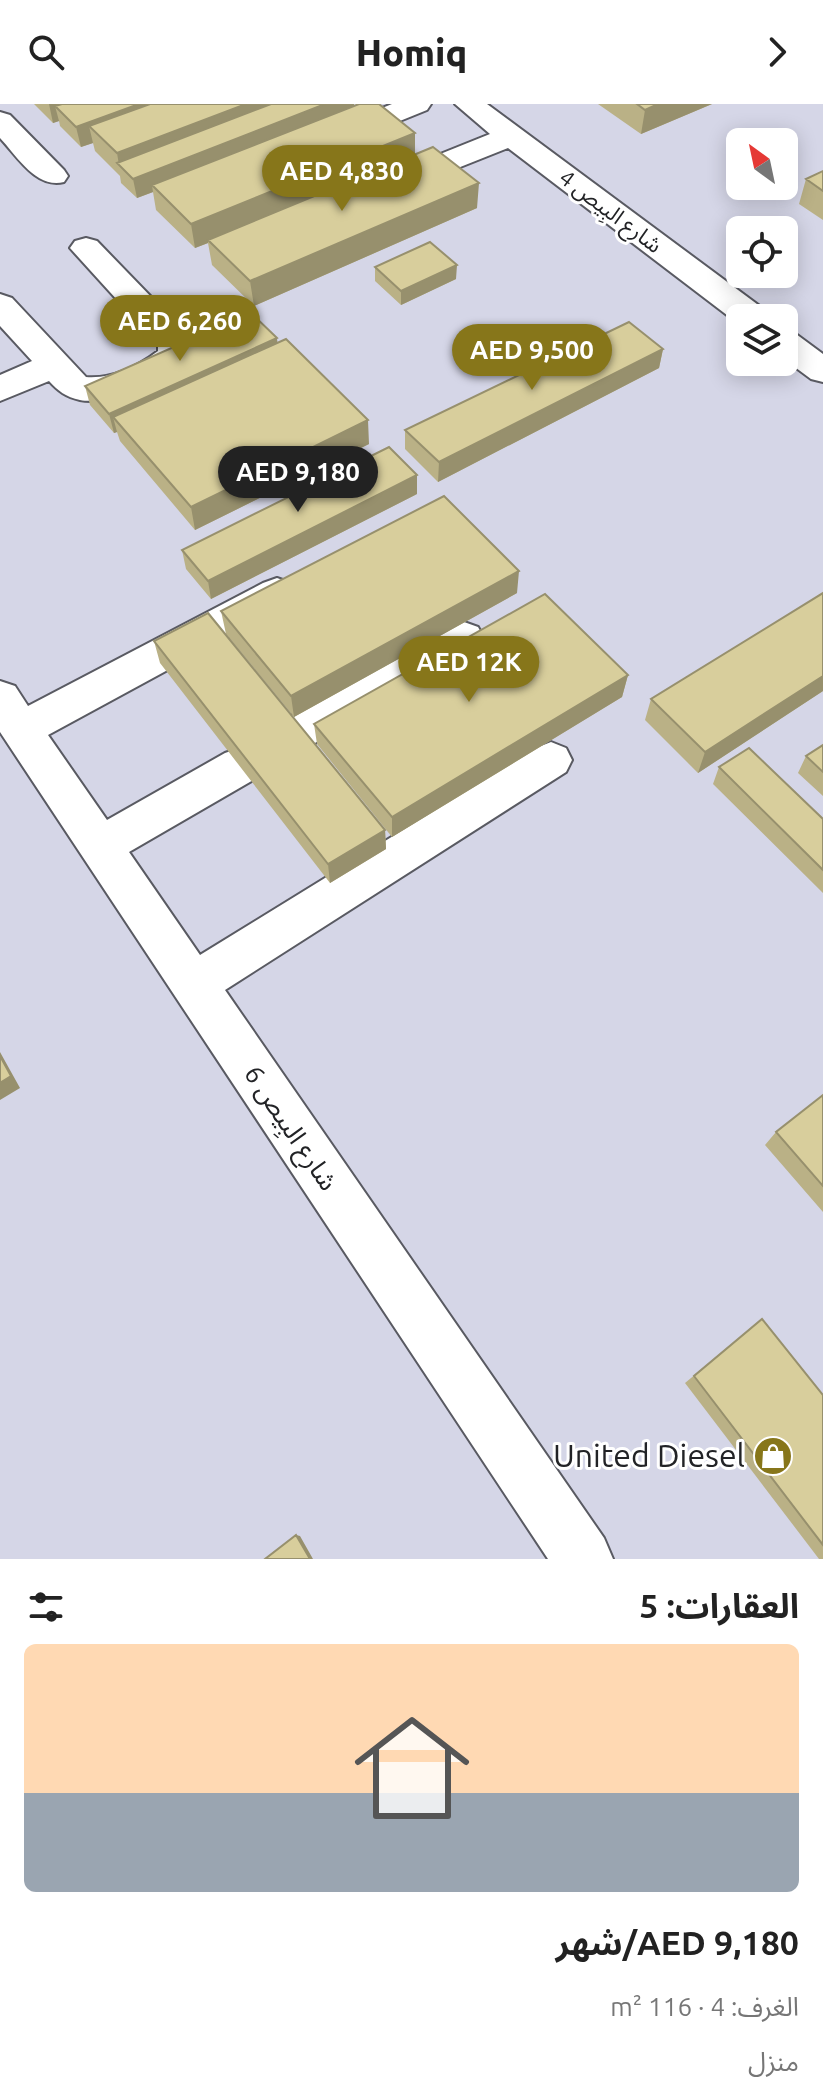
<!DOCTYPE html>
<html lang="ar">
<head>
<meta charset="utf-8">
<style>
  body { margin:0; font-family:Ubuntu,"Noto Sans Arabic",sans-serif; background:#f6f6f6; color:#222; direction:rtl; height:100vh; display:flex; flex-direction:column; font-size:30px; white-space:nowrap }
  * { box-sizing:border-box; margin:0 }
  p { font-size:26px; color:#767676 }
  .icon { flex:none; width:44px; height:44px; fill:none; stroke:currentColor; stroke-width:2; stroke-linecap:round; stroke-linejoin:round }
  .map { position:relative; height:1455px; overflow:hidden; direction:ltr }
  .details { display:flex; flex-direction:column; background:#fff; flex:1 }
  .details>* { flex:none }
  .needle { width:52px; rotate:327deg }
  .buttons { position:absolute; left:726px; top:24px; display:grid; gap:16px }
  .buttons a { display:grid; place-items:center; width:72px; height:72px; border-radius:12px; background:#fff; box-shadow:0 4px 20px #0003; font-size:40px }
  .price { position:absolute; translate:-50% -68px; padding:0 18px; border-radius:28px; background:#87761a; color:#fff; font-size:26px; line-height:52px; filter:drop-shadow(0 2px 4px #0008) }
  .price::after { content:''; position:absolute; left:50%; top:48px; width:24px; height:18px; margin-left:-12px; background:inherit; clip-path:polygon(0 0,100% 0,50% 100%) }
  .price.on { background:#222; color:#fff }
  ul { padding:0; list-style:none }
  li { display:grid; align-content:center; gap:16px; height:424px; padding:0 24px }
  li+li { border-top:2px solid #e0e0e0 }
  li span { display:grid; place-items:center; height:248px; border-radius:12px; color:#555 }
  li>.icon { margin-inline-start:auto }
  span .icon { width:144px; height:144px; fill:#fffc; stroke-width:1 }
  li b { font-size:34px }
  h2 { display:flex; justify-content:space-between; align-items:center; height:96px; padding:0 24px; font-size:34px }
  header { display:flex; justify-content:space-between; align-items:center; height:104px; padding:0 24px; background:#fff; font-size:36px; font-weight:800 }
  .map>svg:first-child { display:block }
  .built { fill:#d5d6e7; fill-rule:evenodd }
  .lines { fill:none; stroke-linecap:round; stroke-linejoin:round }
  .minor-casing { stroke:#595a62; stroke-width:4 }
  .minor { fill:#fff; fill-rule:evenodd }
  .wall { fill:#bab186 }
  .shaded-wall { fill:#97906d }
  .building { fill:#d8ce9c; stroke:#97906d; stroke-width:2 }
  .labels { text-anchor:middle; stroke-width:6; stroke-linejoin:round; paint-order:stroke }
  .far-street-label { font-size:22px; fill:#222326; stroke:#fff }
  .street-label { font-size:26px; fill:#222326; stroke:#fff }
  .near-poi-label { font-size:32px; fill:#222326; stroke:#fff; text-anchor:end }
</style>
</head>
<body>
<header><svg class="icon" aria-label="forward" viewBox="0 0 24 24"><path d="M9 5l7 7-7 7"/></svg>Homiq<svg class="icon" aria-label="search" viewBox="0 0 24 24"><circle cx="10" cy="10" r="6"/><path d="M15 15l6 6"/></svg></header>
<div class="map">
<svg width="823" height="1455" viewBox="0 0 823 1455">
  <rect width="100%" height="100%" fill="#e2e3ed"/>
  <path class="built" d="M 0,0 L 823,0 L 823,1455 L 0,1455 ZM 740,38 L 784,38 L 784,82 L 740,82 ZM 740,126 L 784,126 L 784,170 L 740,170 ZM 740,214 L 784,214 L 784,258 L 740,258 Z"/>
  <g class="lines">
    <g class="minor-casing">
      <path id="minor" d="M 392,0 L 431,0 L 427,6 L 348,38 L 338,41 L 328,38 L 323,32 L 328,26 Z
        M 455,0 L 487,0 L 765,206 L 770,214 L 740,214 L 740,221 L 508,44 L 405,85 L 394,88 L 383,85 L 379,79 L 383,73 L 490,30 Z
        M 0,8 L 10,11 L 64,66 L 68,72 L 64,78 C 36,85 17,52 0,34 Z
        M 86,134 L 97,137 L 187,230 L 192,238 C 194,276 110,302 80,296 C 66,293 58,287 49,277 L 0,297 L 0,271 L 32,257 L 0,222 L 0,190 L 12,194 L 86,273 C 112,275 138,262 158,247 L 158,241 L 70,144 L 75,137 Z
        M 784,227 L 796,230 L 823,250 L 823,278 L 811,275 L 784,255 Z
        M 277,474 L 291,479 L 296,489 L 291,499 L 48,631 L 107,716 L 225,649 L 240,644 L 255,649 L 261,662 L 255,675 L 129,748 L 200,851 L 536,644 L 551,638 L 566,644 L 572,656 L 566,668 L 225,886 L 604,1434 L 613,1455 L 548,1455 L 0,628 L 0,577 L 15,582 L 28,602 L 263,479 Z
        M 464,518 L 478,523 L 484,534 L 478,545 L 308,643 L 293,648 L 278,643 L 272,631 L 278,619 L 450,523 Z"/>
    </g>
    <use href="#minor" class="minor"/>
  </g>
  <path class="wall" d="M 34,0 L 354,0 L 354,2 L 415,51 L 477,104 L 254,202 L 212,161 L 208,139 L 195,144 L 156,106 L 153,88 L 137,94 L 121,79 L 120,72 L 95,47 L 93,39 L 81,43 L 60,22 L 59,17 L 53,19 Z
    M 598,0 L 712,0 L 641,30 Z
    M 823,67 L 823,116 L 799,100 L 806,75 Z
    M 375,163 L 456,175 L 401,201 L 375,177 Z
    M 278,239 L 369,340 L 195,426 L 120,337 L 117,328 L 114,329 L 90,301 L 85,282 Z
    M 663,245 L 659,264 L 438,378 L 405,345 L 405,326 Z
    M 417,390 L 211,495 L 186,465 L 182,446 Z
    M 517,489 L 294,613 L 226,530 L 221,507 Z
    M 823,489 L 823,587 L 698,669 L 645,616 L 651,595 Z
    M 154,537 L 385,726 L 386,745 L 330,779 L 160,559 Z
    M 628,571 L 622,593 L 392,733 L 317,640 L 314,620 Z
    M 823,641 L 823,692 L 798,669 L 806,652 Z
    M 719,663 L 823,715 L 823,789 L 713,680 Z
    M 823,991 L 823,1108 L 765,1041 L 776,1028 Z
    M 762,1215 L 823,1291 L 823,1455 L 819,1455 L 685,1279 Z"/>
  <path class="shaded-wall" d="M 49,0 L 105,0 L 55,2 L 59,17 L 53,19 Z
    M 139,0 L 196,0 L 89,22 L 93,39 L 81,43 L 76,23 Z
    M 246,0 L 313,0 L 119,61 L 117,49 Z
    M 325,0 L 354,0 L 355,9 L 152,81 L 153,88 L 137,94 L 133,75 Z
    M 658,0 L 712,0 L 641,30 L 645,6 Z
    M 415,29 L 415,53 L 208,136 L 208,139 L 195,144 L 191,120 Z
    M 479,79 L 477,104 L 254,202 L 250,177 Z
    M 457,161 L 456,175 L 401,201 L 401,187 Z
    M 277,234 L 279,254 L 113,313 L 117,328 L 114,329 L 109,310 Z
    M 663,245 L 659,264 L 438,378 L 439,358 Z
    M 368,316 L 369,340 L 195,426 L 191,403 Z
    M 417,371 L 417,390 L 211,495 L 208,477 Z
    M 519,467 L 517,489 L 294,613 L 291,592 Z
    M 628,571 L 622,593 L 392,733 L 392,713 Z
    M 823,572 L 823,587 L 698,669 L 705,648 Z
    M 385,726 L 386,745 L 330,779 L 328,760 Z
    M 0,948 L 20,984 L 0,996 Z
    M 296,1431 L 300,1432 L 313,1455 L 310,1455 Z"/>
  <path class="building" d="M 62,0 L 139,0 L 76,23 L 55,2 Z
    M 150,0 L 246,0 L 117,49 L 89,22 Z
    M 271,0 L 325,0 L 133,75 L 117,59 Z
    M 359,0 L 379,0 L 415,29 L 191,120 L 152,81 Z
    M 637,0 L 658,0 L 645,6 Z
    M 433,43 L 479,79 L 250,177 L 208,136 Z
    M 823,67 L 823,87 L 806,75 Z
    M 430,138 L 457,161 L 401,187 L 375,163 Z
    M 251,209 L 277,234 L 109,310 L 85,282 Z
    M 629,218 L 663,245 L 439,358 L 405,326 Z
    M 286,235 L 368,316 L 191,403 L 113,313 Z
    M 389,343 L 417,371 L 208,477 L 182,446 Z
    M 444,392 L 519,467 L 291,592 L 221,507 Z
    M 823,489 L 823,572 L 705,648 L 651,595 Z
    M 545,490 L 628,571 L 392,713 L 314,620 Z
    M 208,509 L 385,726 L 328,760 L 154,537 Z
    M 823,641 L 823,668 L 806,652 Z
    M 749,644 L 823,715 L 823,766 L 719,663 Z
    M 0,952 L 11,972 L 0,979 Z
    M 823,991 L 823,1082 L 776,1028 Z
    M 762,1215 L 823,1291 L 823,1441 L 694,1272 Z
    M 296,1431 L 310,1455 L 265,1455 Z"/>
  <defs>
    <g id="shop-disc" transform="scale(2)"><circle r="9.5" fill="#87761a" stroke="#fff"/><path d="M-5-2.5h2.3a2.7 3.5 0 0 1 5.4 0H5L5.5 6h-11ZM-1.5-2.5h3a1.5 2.3 0 0 0-3 0Z" fill="#fff"/></g>
  </defs>
  <g fill-rule="evenodd">
    <use href="#shop-disc" x="773" y="1352"/>
  </g>
  <g class="labels">
    <g class="far-street-label">
      <text transform="translate(611 107) rotate(37)" y="8">شارع البِيص 4</text>
    </g>
    <g class="street-label">
      <text transform="translate(291 1024) rotate(56)" y="9">شارع البِيص 6</text>
    </g>
    <g class="near-poi-label">
      <text x="745" y="1363">United Diesel</text>
    </g>
  </g>
</svg>
<div class="buttons">
<a><svg class="needle" viewBox="-14 -14 28 28"><path d="M0-13l5 13h-10z" fill="#e53935"/><path d="M0 13l5-13h-10z" fill="#767676"/></svg></a>
<a><svg class="icon" aria-label="locate" viewBox="0 0 24 24"><circle cx="12" cy="12" r="6"/><path d="M12 2v4M12 18v4M2 12h4M18 12h4"/></svg></a>
<a><svg class="icon" aria-label="layers" viewBox="0 0 24 24"><path d="M12 4l9 5-9 5-9-5zM3 14l9 5 9-5"/></svg></a>
</div>
<b class="price" style="left:342px;top:109px">AED 4,830</b>
<b class="price" style="left:180px;top:259px">AED 6,260</b>
<b class="price" style="left:532px;top:288px">AED 9,500</b>
<b class="price on" style="left:298px;top:410px">AED 9,180</b>
<b class="price" style="left:469px;top:600px">AED 12K</b>
</div>
<section class="details">
<h2>العقارات: 5<svg class="icon" aria-label="filters" viewBox="0 0 24 24"><path d="M4 7h16M4 17h16"/><circle cx="9" cy="7" r="2"/><circle cx="15" cy="17" r="2"/></svg></h2>
<ul>
<li><span style="background:linear-gradient(#ffd9b3 60%,#9aa5b1 0)"><svg class="icon" aria-label="home" viewBox="0 0 24 24"><path d="M3 11l9-7 9 7M6 9v11h12V9"/></svg></span><div><b>AED 9,180/شهر</b><p>الغرف: 4 · 116 m²</p><p>منزل</p></div></li>
</ul>
</section>
</body>
</html>
